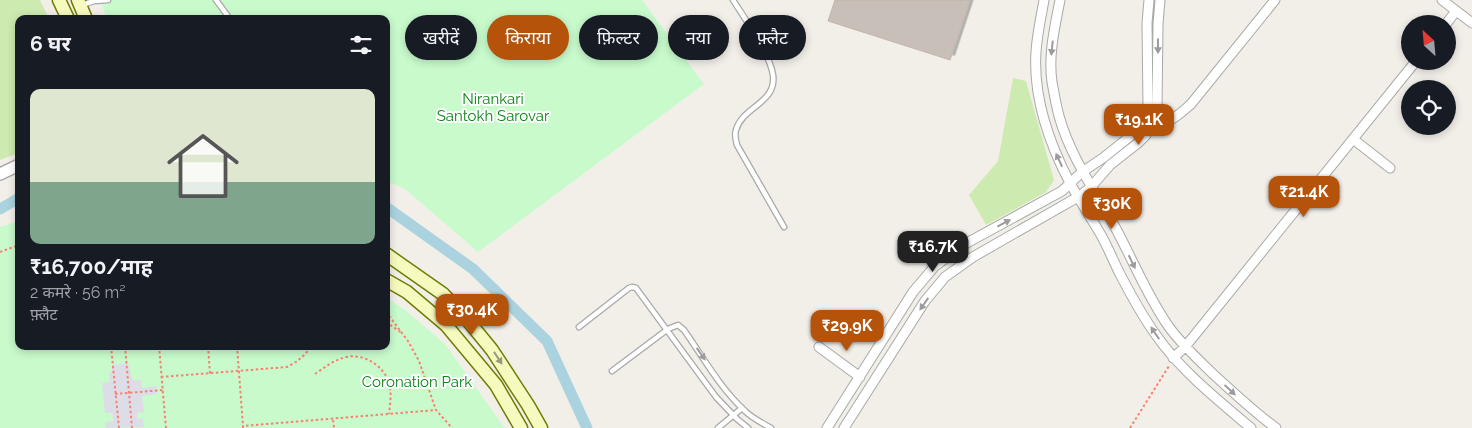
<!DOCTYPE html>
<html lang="hi">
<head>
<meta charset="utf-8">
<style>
  body { margin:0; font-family:Raleway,"Noto Sans Devanagari",sans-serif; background:#20242c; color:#f1f3f6; height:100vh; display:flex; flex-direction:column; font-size:19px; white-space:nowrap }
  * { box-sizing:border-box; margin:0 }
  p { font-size:16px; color:#9ea1a6 }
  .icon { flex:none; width:28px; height:28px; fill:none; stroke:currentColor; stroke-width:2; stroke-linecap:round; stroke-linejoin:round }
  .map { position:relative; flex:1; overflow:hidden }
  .side { position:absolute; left:15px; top:15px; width:375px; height:335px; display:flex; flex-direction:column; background:#171b24; border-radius:10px; box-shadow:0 2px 8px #0003 }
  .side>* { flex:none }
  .banner { position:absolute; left:405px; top:15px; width:475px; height:45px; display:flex; gap:10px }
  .needle { width:32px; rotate:334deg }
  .fabs { position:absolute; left:1401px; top:15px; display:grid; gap:10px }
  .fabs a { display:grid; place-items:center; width:55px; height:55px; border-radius:50%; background:#171b24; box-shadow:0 2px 8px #0003; font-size:25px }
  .price { position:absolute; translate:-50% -42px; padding:0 11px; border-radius:10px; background:#b45309; color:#fff; font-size:16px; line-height:32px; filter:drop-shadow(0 1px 2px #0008) }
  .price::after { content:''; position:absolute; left:50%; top:30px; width:15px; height:11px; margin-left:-8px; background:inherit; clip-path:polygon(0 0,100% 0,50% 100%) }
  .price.current { background:#222; color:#fff }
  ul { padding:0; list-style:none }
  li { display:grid; align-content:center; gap:10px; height:265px; padding:0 15px }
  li+li { border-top:1px solid #363941 }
  li span { display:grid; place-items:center; height:155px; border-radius:10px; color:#555 }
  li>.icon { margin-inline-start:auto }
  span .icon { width:90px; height:90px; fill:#fffc; stroke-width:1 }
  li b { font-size:21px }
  h2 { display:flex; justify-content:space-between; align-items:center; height:60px; padding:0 15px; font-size:21px }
  .chip { padding:0 18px; border-radius:22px; background:#171b24; box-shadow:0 2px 8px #0003; font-size:18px; line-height:45px }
  .chip.current { background:#b45309; color:#fff }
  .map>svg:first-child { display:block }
  .grass { fill:#cdebb0 }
  .park { fill:#c8facc }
  .plaza { fill:#dddde8 }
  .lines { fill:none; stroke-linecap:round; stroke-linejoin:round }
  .canal { stroke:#aad3df; stroke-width:11 }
  .building { fill:#c7bfb8; stroke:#c4b6ab; filter:url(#shadow) }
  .service-casing { stroke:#a9a9a9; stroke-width:7 }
  .minor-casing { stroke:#a9a9a9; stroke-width:11 }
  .tertiary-casing { stroke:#a9a9a9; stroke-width:14 }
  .secondary-casing { stroke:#707d05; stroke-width:15 }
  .path { stroke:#fa8072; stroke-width:2; stroke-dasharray:2.5 2.5; stroke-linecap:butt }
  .service { stroke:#fff; stroke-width:4.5 }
  .minor { stroke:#fff; stroke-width:9 }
  .tertiary { stroke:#fff; stroke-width:11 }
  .secondary { stroke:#f7fabf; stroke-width:12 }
  .oneway { fill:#9c9c9c }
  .oneway2 { fill:#979978 }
  .labels { text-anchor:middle; stroke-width:4; stroke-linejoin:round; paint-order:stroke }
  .park-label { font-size:15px; fill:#0c8416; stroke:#fff }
</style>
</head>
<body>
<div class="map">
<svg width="1472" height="428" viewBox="0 0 1472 428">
  <defs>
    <filter id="shadow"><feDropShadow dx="4.5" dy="-4.5" stdDeviation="0" flood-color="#0004"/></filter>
  </defs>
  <rect width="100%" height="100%" fill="#f2efe9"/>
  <path class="grass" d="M 0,0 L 40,0 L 49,19 L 19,19 L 19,153 L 0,160 Z
    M 1013,78 L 1026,81 L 1054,180 L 1046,192 L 986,225 L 969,195 L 998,161 Z"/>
  <path class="park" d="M 100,0 L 642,0 L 704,84 L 478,252 L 405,189 L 386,181 L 386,19 L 107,19 Z
    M 19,221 L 19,346 L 386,346 L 386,298 L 404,309 L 445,344 L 505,428 L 0,428 L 0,227 Z"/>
  <path class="plaza" d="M 128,363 L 132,380 L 141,380 L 142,388 L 157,386 L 157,394 L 142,396 L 144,412 L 137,413 L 137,419 L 143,418 L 144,427 L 106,428 L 105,422 L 113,421 L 112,413 L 105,413 L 102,383 L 110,382 L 109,374 L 112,370 L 112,365 Z"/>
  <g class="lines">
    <path class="canal" d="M 386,207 L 473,269 L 547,341 L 587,428
      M 0,209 L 19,198"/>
  </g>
  <path class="building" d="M 835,0 L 970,0 L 950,60 L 828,21 Z"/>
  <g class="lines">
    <g class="service-casing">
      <path id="service" d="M 216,0 L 230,19
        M 733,0 C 745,19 770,54 773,75 C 777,103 742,107 736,130 C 734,135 736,140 737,145 L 784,227
        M 82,5 L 94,1 L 108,0
        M 579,327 L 629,288 L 632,287 L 636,288 L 716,397 L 737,419 L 748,428
        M 612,371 L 668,329 L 678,325 L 684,330 C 703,357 720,388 745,411 C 752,418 762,423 771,428
        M 718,428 L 742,408"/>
    </g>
    <g class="minor-casing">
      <path id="minor" d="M 1044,0 C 1041,17 1037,35 1036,52 C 1033,98 1049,143 1070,183 C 1080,201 1091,218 1101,235 C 1109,249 1114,263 1121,276 C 1132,297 1143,317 1156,335 C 1180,370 1219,401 1251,428
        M 1060,0 C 1055,26 1048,55 1052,82 C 1054,93 1056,105 1059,116 C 1070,156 1095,191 1115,227 C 1133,260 1147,296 1169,327 C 1182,345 1198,359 1213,374 C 1233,392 1254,412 1276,428
        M 1442,0 L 1472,23
        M 1446,24 L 1456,11
        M 1148,128 C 1167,124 1177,117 1191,104 L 1275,0
        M 1353,139 L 1390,168
        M 819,347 L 860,377
        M 1173,358 L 1185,347 L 1416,61
        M 827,428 L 913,292 L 935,266 L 965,244 L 1062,191 L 1082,172 L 1103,158 L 1138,130 L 1145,115 L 1148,106 L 1147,23 L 1149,0
        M 844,428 L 925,301 L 945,277 L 973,257 L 1078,197 L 1091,187 L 1110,165 L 1138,143 L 1145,136 L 1150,128 L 1157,108 L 1158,24 L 1160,0"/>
    </g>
    <g class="tertiary-casing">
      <path id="tertiary" d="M 0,174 L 19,165"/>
    </g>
    <g class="secondary-casing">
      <path id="secondary" d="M 59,0 L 68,19
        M 78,0 L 86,19
        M 386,254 L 443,294 L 465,317 L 492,350 L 528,405 L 541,428
        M 386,280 L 407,292 L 446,325 L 496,385 L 521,428"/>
    </g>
    <path class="path" d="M 0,252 L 19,245
      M 386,312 L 408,341 L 419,361 L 436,410 L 452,428
      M 386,322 L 402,333
      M 111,346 L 119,428
      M 125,346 L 132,428
      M 159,346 L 166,428
      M 208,346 L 210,374
      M 237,346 L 243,426
      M 315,374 C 325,367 334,360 346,357 C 364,353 384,366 389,383 C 392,393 390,404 389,414
      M 161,377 L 287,367 C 297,362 305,356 311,346
      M 115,394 L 163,390
      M 333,420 L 334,428
      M 243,428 L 243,426 L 436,410
      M 1130,428 L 1169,366"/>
    <use href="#service" class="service"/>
    <use href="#minor" class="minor"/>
    <use href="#tertiary" class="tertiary"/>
    <use href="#secondary" class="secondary"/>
  </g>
  <defs><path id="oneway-solid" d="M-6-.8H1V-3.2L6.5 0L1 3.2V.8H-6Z" transform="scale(1.25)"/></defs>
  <g class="oneway">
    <use href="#oneway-solid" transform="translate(1158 46) rotate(90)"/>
    <use href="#oneway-solid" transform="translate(1052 48) rotate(96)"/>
    <use href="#oneway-solid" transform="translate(1059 160) rotate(-115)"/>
    <use href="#oneway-solid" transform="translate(1004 223) rotate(-28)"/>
    <use href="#oneway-solid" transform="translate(1132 262) rotate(64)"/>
    <use href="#oneway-solid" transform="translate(924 304) rotate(125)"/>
    <use href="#oneway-solid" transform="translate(1155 333) rotate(-124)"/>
    <use href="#oneway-solid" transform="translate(701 354) rotate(55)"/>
    <use href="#oneway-solid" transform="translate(1230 390) rotate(43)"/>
  </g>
  <use class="oneway2" href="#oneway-solid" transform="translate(498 358) rotate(57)"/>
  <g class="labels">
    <g class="park-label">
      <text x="493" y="104">Nirankari<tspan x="493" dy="17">Santokh Sarovar</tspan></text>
      <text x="417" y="387">Coronation Park</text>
    </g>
  </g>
</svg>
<div class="fabs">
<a><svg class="needle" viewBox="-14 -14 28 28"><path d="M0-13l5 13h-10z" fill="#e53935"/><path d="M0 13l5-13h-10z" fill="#9ea1a6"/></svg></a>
<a><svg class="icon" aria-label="locate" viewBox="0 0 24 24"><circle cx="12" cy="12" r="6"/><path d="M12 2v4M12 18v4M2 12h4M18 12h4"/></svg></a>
</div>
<b class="price" style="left:1139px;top:146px">₹19.1K</b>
<b class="price" style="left:1304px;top:218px">₹21.4K</b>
<b class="price" style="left:1112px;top:230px">₹30K</b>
<b class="price current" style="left:933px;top:273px">₹16.7K</b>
<b class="price" style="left:472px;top:336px">₹30.4K</b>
<b class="price" style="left:847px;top:352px">₹29.9K</b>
<div class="banner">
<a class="chip">खरीदें</a>
<a class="chip current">किराया</a>
<a class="chip">फ़िल्टर</a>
<a class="chip">नया</a>
<a class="chip">फ़्लैट</a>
</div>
<section class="side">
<h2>6 घर<svg class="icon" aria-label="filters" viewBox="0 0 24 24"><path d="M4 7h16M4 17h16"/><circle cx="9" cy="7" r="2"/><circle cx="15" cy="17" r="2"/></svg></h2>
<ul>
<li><span style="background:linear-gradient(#dfe7d0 60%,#7fa58c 0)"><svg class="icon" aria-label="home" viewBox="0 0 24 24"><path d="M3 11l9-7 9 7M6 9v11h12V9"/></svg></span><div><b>₹16,700/माह</b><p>2 कमरे · 56 m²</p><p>फ़्लैट</p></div></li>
</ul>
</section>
</div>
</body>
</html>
